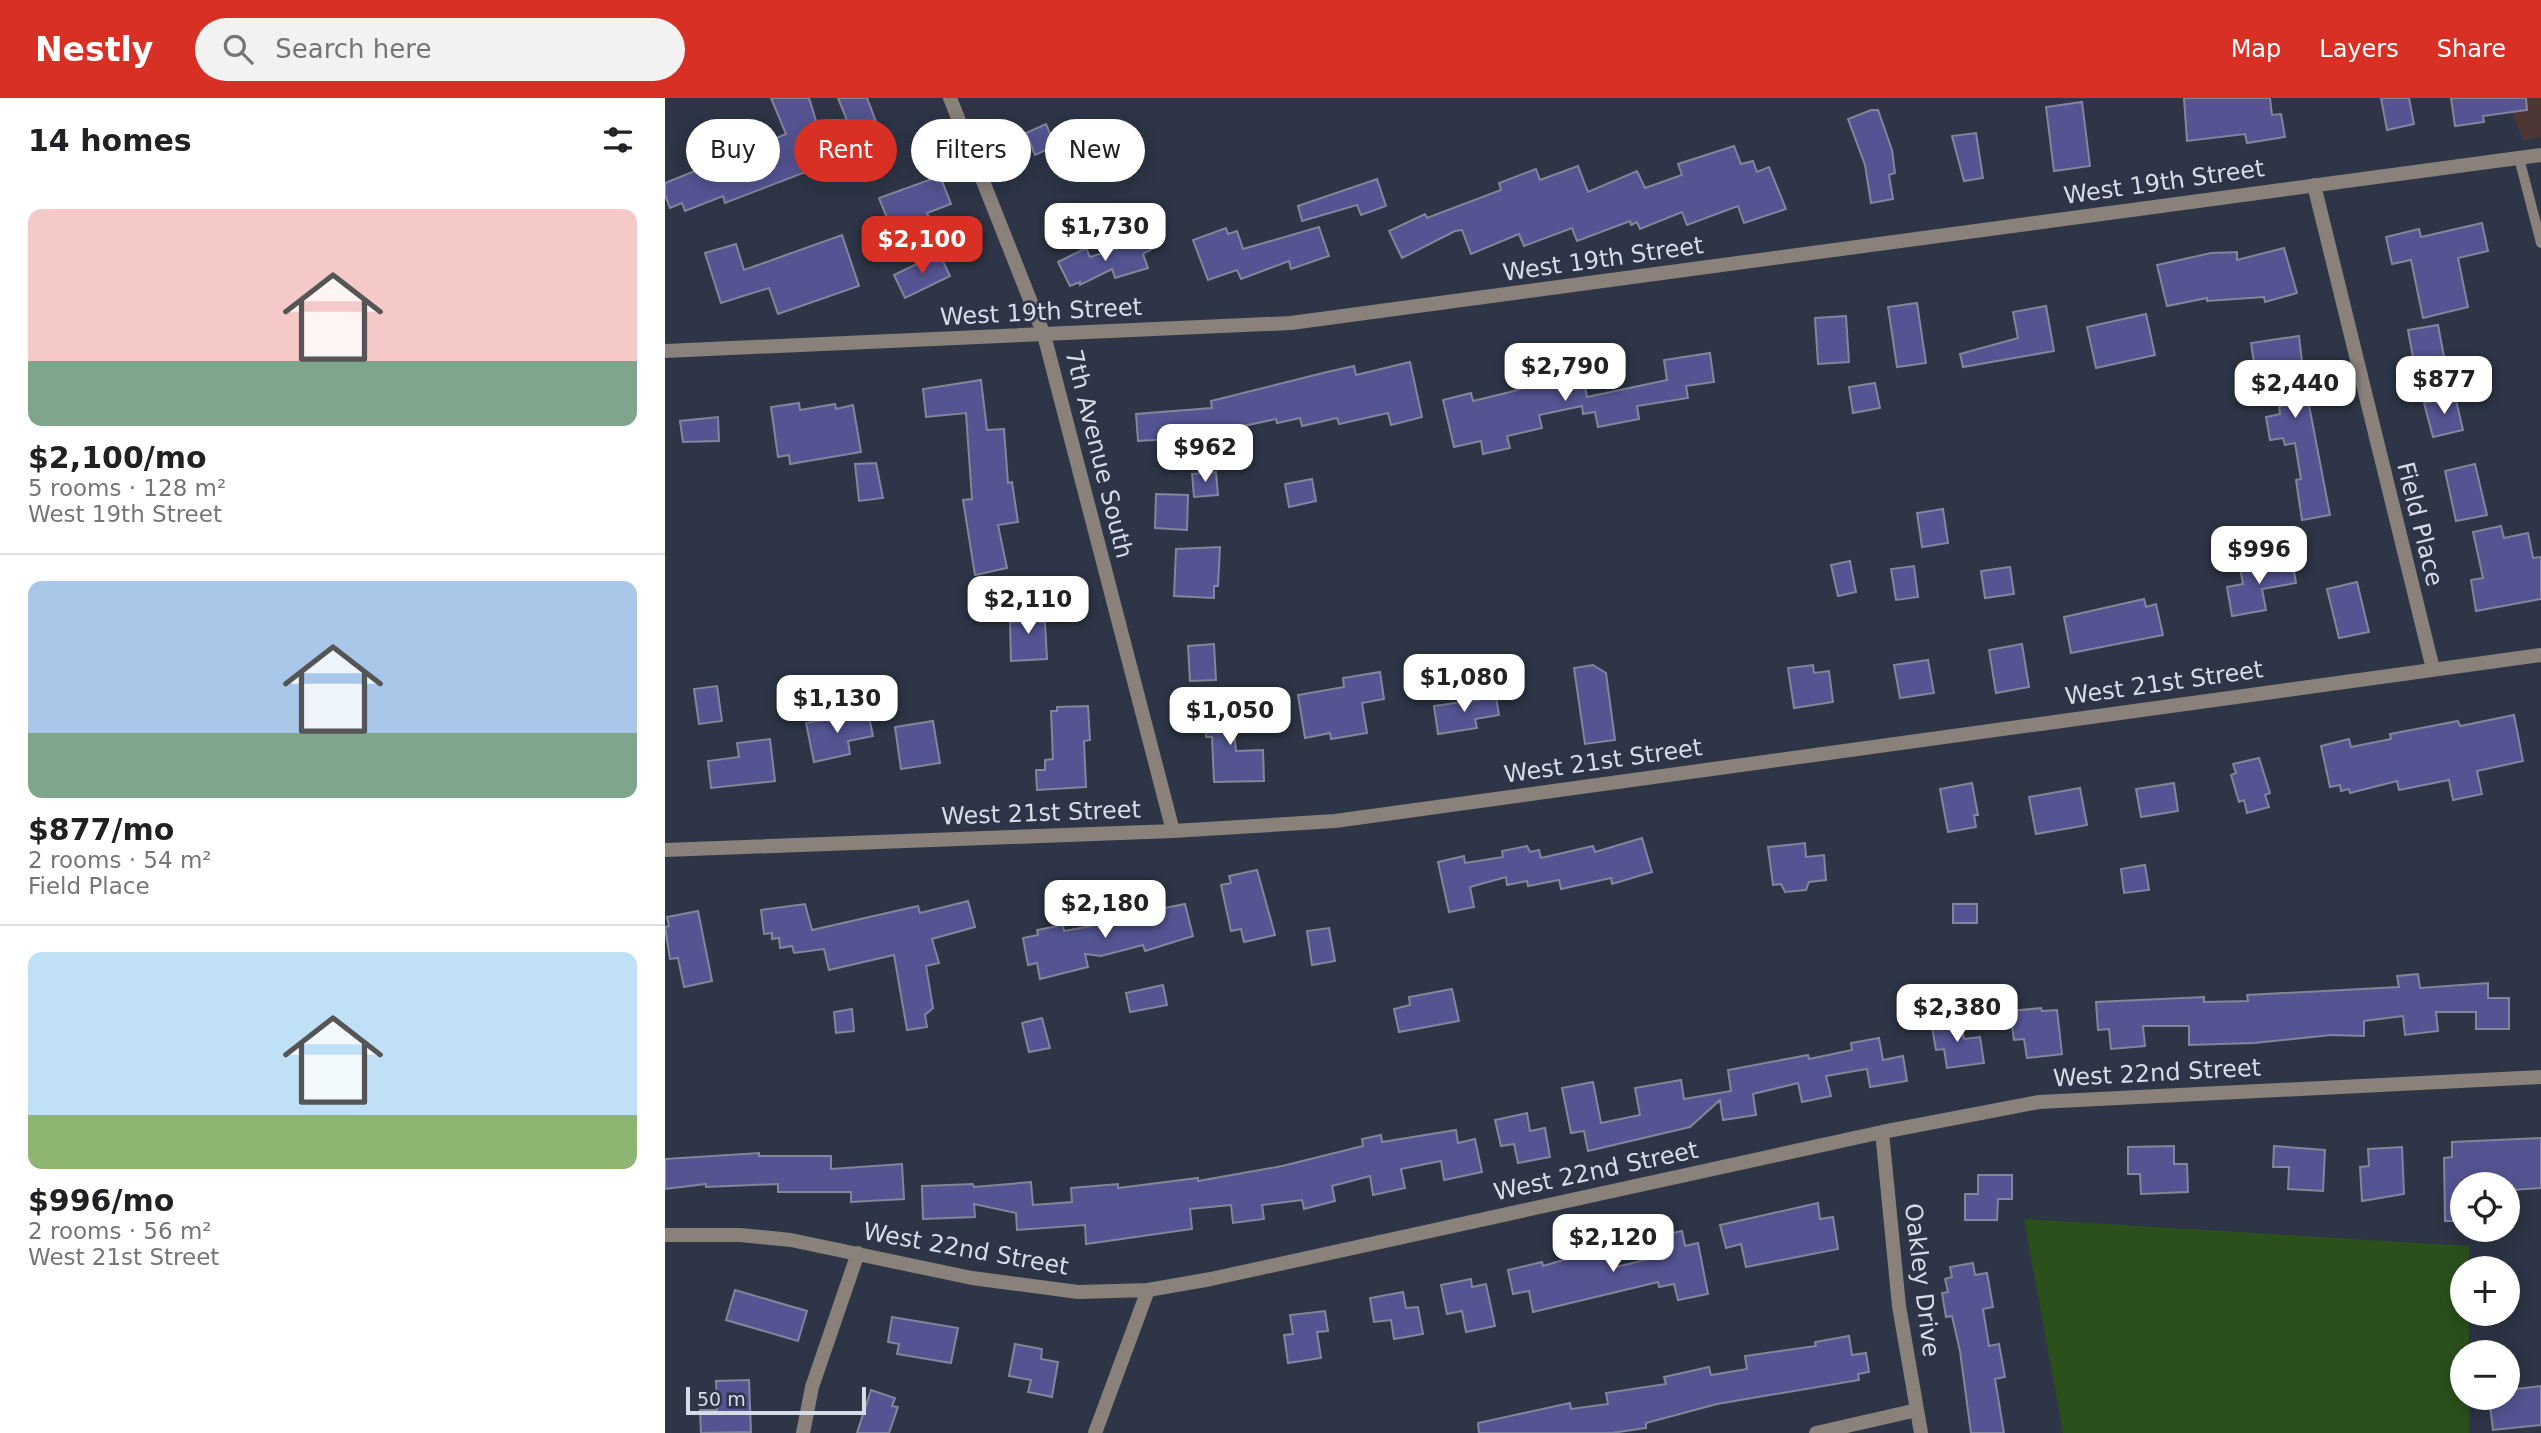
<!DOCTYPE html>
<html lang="en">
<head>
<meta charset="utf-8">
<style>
  body { margin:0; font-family:"DejaVu Sans",sans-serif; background:#f2f2f2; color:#202124; height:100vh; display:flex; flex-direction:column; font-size:26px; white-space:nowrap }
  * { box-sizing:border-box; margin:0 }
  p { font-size:23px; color:#757577 }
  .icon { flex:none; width:38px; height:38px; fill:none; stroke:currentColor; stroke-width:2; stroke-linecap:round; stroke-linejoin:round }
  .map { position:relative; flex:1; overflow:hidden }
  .panel { display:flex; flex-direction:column; background:#fff; width:665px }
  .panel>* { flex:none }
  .banner { position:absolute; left:21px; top:21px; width:665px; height:63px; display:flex; gap:14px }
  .buttons { position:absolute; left:1785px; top:1074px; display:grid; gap:14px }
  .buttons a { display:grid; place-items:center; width:70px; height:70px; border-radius:50%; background:#fff; box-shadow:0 4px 18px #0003; font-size:35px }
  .scale { position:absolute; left:21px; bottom:18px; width:180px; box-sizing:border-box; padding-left:7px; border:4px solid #d6dce7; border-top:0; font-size:19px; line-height:24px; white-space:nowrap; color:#d6dce7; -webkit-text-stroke:5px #2d3546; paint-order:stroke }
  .price { position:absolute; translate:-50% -60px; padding:0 16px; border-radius:14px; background:#fff; color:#222; font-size:23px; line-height:46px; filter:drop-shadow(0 2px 4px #0008) }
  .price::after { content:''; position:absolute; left:50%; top:42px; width:21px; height:16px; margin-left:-10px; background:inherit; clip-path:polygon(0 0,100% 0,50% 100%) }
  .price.current { background:#d93025; color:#fff }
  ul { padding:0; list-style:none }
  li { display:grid; align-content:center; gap:14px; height:371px; padding:0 28px }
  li+li { border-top:2px solid #e0e0e0 }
  li span { display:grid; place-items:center; height:217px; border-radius:14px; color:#555 }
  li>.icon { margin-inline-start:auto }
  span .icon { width:126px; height:126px; fill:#fffc; stroke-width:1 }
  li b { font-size:30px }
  h2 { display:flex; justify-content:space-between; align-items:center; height:84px; padding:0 28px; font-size:30px }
  .tag { padding:0 24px; border-radius:32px; background:#fff; box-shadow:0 4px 18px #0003; font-size:24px; line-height:63px }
  .tag.current { background:#d93025; color:#fff }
  header { display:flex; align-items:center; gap:42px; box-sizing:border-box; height:98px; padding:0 35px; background:#d93025; color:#fff }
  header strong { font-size:33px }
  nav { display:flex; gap:38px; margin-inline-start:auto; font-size:24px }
  .search { width:490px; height:63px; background:#f2f2f2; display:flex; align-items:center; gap:18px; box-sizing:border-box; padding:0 24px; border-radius:38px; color:#757577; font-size:26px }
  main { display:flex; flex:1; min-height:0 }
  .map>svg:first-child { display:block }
  .commercial { fill:#4c3734 }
  .green { fill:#2b501c }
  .building { fill:#545493; stroke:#83859a; stroke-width:2 }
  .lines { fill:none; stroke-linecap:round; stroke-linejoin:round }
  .service { stroke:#89817a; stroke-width:10 }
  .minor { stroke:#89817a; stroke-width:14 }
  .labels { text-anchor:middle; stroke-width:5; stroke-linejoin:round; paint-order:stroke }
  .street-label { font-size:24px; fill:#d6dce7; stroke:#2d3546 }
</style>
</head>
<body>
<header>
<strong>Nestly</strong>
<div class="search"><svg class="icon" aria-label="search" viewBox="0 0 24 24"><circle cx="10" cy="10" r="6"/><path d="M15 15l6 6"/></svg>Search here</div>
<nav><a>Map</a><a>Layers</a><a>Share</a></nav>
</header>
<main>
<section class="panel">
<h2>14 homes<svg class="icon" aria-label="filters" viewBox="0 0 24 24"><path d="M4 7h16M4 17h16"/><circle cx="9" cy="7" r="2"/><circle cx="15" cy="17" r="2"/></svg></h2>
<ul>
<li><span style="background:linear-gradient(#f6c9c9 70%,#7fa58c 0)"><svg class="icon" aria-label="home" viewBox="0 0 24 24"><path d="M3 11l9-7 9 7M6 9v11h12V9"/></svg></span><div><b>$2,100/mo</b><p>5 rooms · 128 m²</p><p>West 19th Street</p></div></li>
<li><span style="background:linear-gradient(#a9c7e8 70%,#7fa58c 0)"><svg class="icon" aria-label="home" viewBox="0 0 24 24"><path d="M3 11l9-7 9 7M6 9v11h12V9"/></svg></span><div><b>$877/mo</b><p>2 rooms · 54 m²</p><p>Field Place</p></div></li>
<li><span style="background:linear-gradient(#bfe0f5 75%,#8fb573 0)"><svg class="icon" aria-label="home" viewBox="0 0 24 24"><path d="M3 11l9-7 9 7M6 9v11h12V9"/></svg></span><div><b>$996/mo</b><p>2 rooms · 56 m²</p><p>West 21st Street</p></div></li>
</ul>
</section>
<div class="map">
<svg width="1876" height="1335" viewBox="0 0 1876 1335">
  <rect width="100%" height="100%" fill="#2d3546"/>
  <path class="commercial" d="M 1842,0 L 1876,0 L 1876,39 L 1858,42 Z"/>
  <path class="green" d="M 1359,1121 L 1804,1148 L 1804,1171 L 1797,1171 L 1797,1216 L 1804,1216 L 1804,1255 L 1797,1255 L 1797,1300 L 1804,1300 L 1804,1335 L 1398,1335 Z"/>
  <path class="building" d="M 106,0 L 144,0 L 164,65 L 60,105 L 58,98 L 20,113 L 17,105 L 5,110 L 0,97 L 0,85 L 121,36 Z
    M 173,0 L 202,0 L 216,37 L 192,47 Z
    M 1519,0 L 1605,0 L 1607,17 L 1616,16 L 1620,39 L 1582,45 L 1580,36 L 1522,43 Z
    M 1716,0 L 1744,0 L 1749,26 L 1722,32 Z
    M 1786,0 L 1861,0 L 1862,12 L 1818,18 L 1819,24 L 1790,28 Z
    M 1417,4 L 1425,68 L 1389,73 L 1381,9 Z
    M 1206,12 L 1213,12 L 1227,52 L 1230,75 L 1224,77 L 1228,101 L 1206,105 L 1200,67 L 1183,21 Z
    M 381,26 L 390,48 L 370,57 L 361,35 Z
    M 1311,35 L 1318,80 L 1299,83 L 1287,38 Z
    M 1069,48 L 1076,66 L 1088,63 L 1092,74 L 1104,69 L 1121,111 L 1079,125 L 1073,108 L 1022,127 L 1017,114 L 975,131 L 972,124 L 966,127 L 965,123 L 912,143 L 907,130 L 859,148 L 854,136 L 806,156 L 797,132 L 790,133 L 737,160 L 724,133 L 760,116 L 762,120 L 836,92 L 834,85 L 871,71 L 875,82 L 913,68 L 923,94 L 972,73 L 980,90 L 1017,77 L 1013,66 Z
    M 275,78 L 286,106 L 262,115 L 267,125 L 213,145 L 205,127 L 222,120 L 214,100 Z
    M 712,81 L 721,108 L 696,117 L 692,107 L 637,123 L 633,108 Z
    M 1817,125 L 1823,153 L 1793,160 L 1803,209 L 1758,220 L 1746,162 L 1727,166 L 1721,139 L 1754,131 L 1756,139 Z
    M 654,129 L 664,158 L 626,171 L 624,163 L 576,181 L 572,172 L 543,182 L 528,142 L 561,130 L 563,136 L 572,133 L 578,151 Z
    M 177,137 L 194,188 L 113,216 L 104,190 L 56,205 L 40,155 L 71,146 L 79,172 Z
    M 483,141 L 487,151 L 478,156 L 483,170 L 450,180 L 447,171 L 415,187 L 415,184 L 405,188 L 393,164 L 421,150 L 425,159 Z
    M 1619,150 L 1632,195 L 1600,204 L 1599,199 L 1542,203 L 1542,200 L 1502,208 L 1492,167 L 1546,155 L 1572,154 L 1572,162 Z
    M 274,155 L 285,178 L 240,200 L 229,177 Z
    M 1252,205 L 1261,265 L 1232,269 L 1223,209 Z
    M 1381,208 L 1389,253 L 1298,269 L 1295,256 L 1353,240 L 1348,214 Z
    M 1481,216 L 1490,257 L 1431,270 L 1422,229 Z
    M 1181,218 L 1184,264 L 1153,266 L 1150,220 Z
    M 1773,227 L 1780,264 L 1750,270 L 1743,232 Z
    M 1634,238 L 1639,281 L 1665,417 L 1637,422 L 1631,382 L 1636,381 L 1630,345 L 1620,347 L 1618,340 L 1605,342 L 1601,319 L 1615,316 L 1614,308 L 1617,308 L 1612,269 L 1590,272 L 1586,245 Z
    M 1045,255 L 1049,284 L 1021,288 L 1023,300 L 972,308 L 974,321 L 933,329 L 930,314 L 918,316 L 917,308 L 874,317 L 877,330 L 842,338 L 845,350 L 818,356 L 816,343 L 789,349 L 778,302 L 806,295 L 808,303 L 845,294 L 886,282 L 884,275 L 916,269 L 922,299 L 1002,282 L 999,262 Z
    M 745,264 L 757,319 L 726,327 L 723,315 L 674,326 L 672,320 L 637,328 L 635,320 L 612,325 L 611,321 L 522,340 L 473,343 L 471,316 L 547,310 L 546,303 L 662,274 L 689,268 L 691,277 Z
    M 316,282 L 322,332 L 339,331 L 343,385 L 347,384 L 353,424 L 333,427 L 342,470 L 310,477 L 298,402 L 307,401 L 301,315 L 261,319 L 258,291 Z
    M 1210,285 L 1215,310 L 1188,315 L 1184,289 Z
    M 1790,298 L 1798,332 L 1768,339 L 1759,305 Z
    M 134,305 L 135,312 L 170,306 L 171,311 L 188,307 L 196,354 L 125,366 L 124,357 L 113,359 L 106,309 Z
    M 53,319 L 54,343 L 18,344 L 15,323 Z
    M 211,365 L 218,400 L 194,403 L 190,366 Z
    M 1810,366 L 1822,417 L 1791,423 L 1780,373 Z
    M 551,374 L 553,397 L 529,399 L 527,376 Z
    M 647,381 L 651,403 L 624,409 L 620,386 Z
    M 491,396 L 523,397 L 522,432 L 490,430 Z
    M 1278,411 L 1283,445 L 1257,449 L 1252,415 Z
    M 1836,428 L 1839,440 L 1863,435 L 1868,460 L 1876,459 L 1876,501 L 1811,513 L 1806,482 L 1818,480 L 1808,434 Z
    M 555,449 L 553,488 L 549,488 L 549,500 L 509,498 L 511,451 Z
    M 1627,462 L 1631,485 L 1597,491 L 1601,512 L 1567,518 L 1562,489 L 1578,486 L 1575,470 Z
    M 1185,463 L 1191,494 L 1173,498 L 1166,467 Z
    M 1249,468 L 1253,499 L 1231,502 L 1226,471 Z
    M 1345,469 L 1349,496 L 1320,500 L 1316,473 Z
    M 1692,484 L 1704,534 L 1674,540 L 1662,491 Z
    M 1479,501 L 1481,509 L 1491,506 L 1498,537 L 1406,555 L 1399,519 Z
    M 374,508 L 375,524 L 380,524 L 382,561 L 346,563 L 345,524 L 355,523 L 354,509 Z
    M 549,546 L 551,582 L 525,583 L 523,548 Z
    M 1357,546 L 1364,589 L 1331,595 L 1324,552 Z
    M 1263,562 L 1269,595 L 1235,600 L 1229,567 Z
    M 928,567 L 941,575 L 950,642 L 920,646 L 909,570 Z
    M 1148,567 L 1149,575 L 1164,573 L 1168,604 L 1129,610 L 1123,570 Z
    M 715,574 L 719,601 L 697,605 L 702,635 L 666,641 L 665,635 L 640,640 L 633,597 L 679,589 L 678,580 Z
    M 52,588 L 57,623 L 34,626 L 29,591 Z
    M 831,599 L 834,617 L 810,621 L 812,630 L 773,636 L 769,608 Z
    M 566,601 L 571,653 L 598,652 L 599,683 L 549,684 L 547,639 L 541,639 L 538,604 Z
    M 423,608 L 425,642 L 419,643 L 421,689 L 372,692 L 371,672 L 380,672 L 380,662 L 388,661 L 386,613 L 392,613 L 392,609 Z
    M 203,614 L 208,638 L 183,643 L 185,656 L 149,664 L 141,625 Z
    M 1849,617 L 1858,663 L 1812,673 L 1817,696 L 1788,702 L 1784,682 L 1734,692 L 1732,683 L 1685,695 L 1684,691 L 1676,693 L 1675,687 L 1665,689 L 1656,648 L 1684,641 L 1686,649 L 1726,641 L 1725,636 L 1793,623 L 1795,628 Z
    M 268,623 L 275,665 L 236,671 L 230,629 Z
    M 105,641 L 110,683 L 46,690 L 43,663 L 74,659 L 72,645 Z
    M 1594,660 L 1605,695 L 1600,697 L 1604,709 L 1582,715 L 1579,702 L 1574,704 L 1566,677 L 1571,675 L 1568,666 Z
    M 1307,685 L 1313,717 L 1309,717 L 1311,729 L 1283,734 L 1275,691 Z
    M 1509,685 L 1513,713 L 1476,719 L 1471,691 Z
    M 1415,690 L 1422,727 L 1371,736 L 1364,699 Z
    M 977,740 L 987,774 L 947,786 L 946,780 L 896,791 L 894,782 L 863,788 L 862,783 L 842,787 L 841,779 L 805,789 L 809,809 L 784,814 L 773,764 L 799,758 L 800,765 L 838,759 L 837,753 L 862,748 L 865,754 L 874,752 L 876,760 L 928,748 L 930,754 Z
    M 1140,745 L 1141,759 L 1159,757 L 1161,782 L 1144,784 L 1141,792 L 1120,794 L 1116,786 L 1108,787 L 1103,749 Z
    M 1480,767 L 1484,792 L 1459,795 L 1456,771 Z
    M 592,772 L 610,837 L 579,844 L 576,831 L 566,833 L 556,787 L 566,785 L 564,778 Z
    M 303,803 L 310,829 L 267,841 L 274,865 L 261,868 L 268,910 L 260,917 L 262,929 L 242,932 L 229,857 L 164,872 L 159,851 L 129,855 L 127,848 L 115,850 L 114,840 L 107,841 L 107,835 L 99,836 L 96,812 L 140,806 L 147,832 L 253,808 L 255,815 Z
    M 520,806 L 528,838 L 480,853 L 478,847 L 436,858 L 420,856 L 423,869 L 375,881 L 372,865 L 363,867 L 358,840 L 373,837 L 372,832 L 398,827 L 399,833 L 437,826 L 470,818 L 469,816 Z
    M 1288,806 L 1312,806 L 1312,825 L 1288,825 Z
    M 33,813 L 47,883 L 19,889 L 13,860 L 5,861 L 0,829 L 4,828 L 2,819 Z
    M 664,830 L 670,863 L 647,867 L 642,833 Z
    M 1753,876 L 1755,890 L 1823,885 L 1823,900 L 1844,900 L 1844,931 L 1811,931 L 1811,914 L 1771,914 L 1773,933 L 1740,937 L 1738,918 L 1699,923 L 1699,938 L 1666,937 L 1589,945 L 1524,947 L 1524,928 L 1478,928 L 1480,948 L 1446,951 L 1444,931 L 1433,932 L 1431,904 L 1539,899 L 1539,904 L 1583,903 L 1582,897 L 1734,889 L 1732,878 Z
    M 498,887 L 502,907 L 465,914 L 461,895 Z
    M 787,891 L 794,923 L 734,934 L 729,911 L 745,907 L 744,899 Z
    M 1376,910 L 1377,913 L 1392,912 L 1397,956 L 1362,960 L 1359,941 L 1349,942 L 1345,913 Z
    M 187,911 L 189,933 L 171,935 L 169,914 Z
    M 1295,919 L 1299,941 L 1315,939 L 1319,965 L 1282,970 L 1279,951 L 1271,952 L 1266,924 Z
    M 377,920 L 385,950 L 364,954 L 357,925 Z
    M 1214,940 L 1218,962 L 1238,958 L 1242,983 L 1205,989 L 1202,971 L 1161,978 L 1166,998 L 1137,1004 L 1133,985 L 1088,996 L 1091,1017 L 1058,1022 L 1055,1002 L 1025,1029 L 923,1053 L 919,1033 L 906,1035 L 897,990 L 928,984 L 936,1025 L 975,1017 L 970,990 L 1016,982 L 1019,1001 L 1066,993 L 1063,972 L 1143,957 L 1144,961 L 1187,952 L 1186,945 Z
    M 862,1015 L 865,1033 L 880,1030 L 885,1059 L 853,1065 L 849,1046 L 836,1048 L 830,1022 Z
    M 791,1032 L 793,1045 L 810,1041 L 817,1074 L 779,1082 L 776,1063 L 736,1071 L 740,1090 L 708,1097 L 705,1078 L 667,1088 L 670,1103 L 639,1111 L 637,1102 L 597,1107 L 599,1121 L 568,1125 L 566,1107 L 525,1111 L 527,1131 L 421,1146 L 420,1127 L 352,1132 L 351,1115 L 309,1106 L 310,1119 L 258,1121 L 257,1088 L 308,1086 L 309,1089 L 366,1084 L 368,1107 L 407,1104 L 406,1090 L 453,1086 L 453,1090 L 533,1080 L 533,1083 L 617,1068 L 698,1048 L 697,1041 L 716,1037 L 717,1044 Z
    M 1876,1040 L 1876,1090 L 1847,1092 L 1847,1087 L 1797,1087 L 1797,1123 L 1780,1123 L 1779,1060 L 1787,1059 L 1787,1044 Z
    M 1509,1048 L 1509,1066 L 1522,1066 L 1523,1094 L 1476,1096 L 1475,1076 L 1463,1076 L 1463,1049 Z
    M 1609,1048 L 1660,1052 L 1658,1093 L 1623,1091 L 1624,1069 L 1608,1069 Z
    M 1737,1049 L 1739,1096 L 1697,1103 L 1695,1069 L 1704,1068 L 1703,1051 Z
    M 94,1055 L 94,1058 L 166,1058 L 166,1071 L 237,1066 L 239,1101 L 186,1104 L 186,1094 L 113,1094 L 113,1086 L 41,1089 L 41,1086 L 0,1091 L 0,1061 Z
    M 1313,1077 L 1347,1077 L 1347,1101 L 1333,1101 L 1332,1122 L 1300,1122 L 1300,1096 L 1313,1096 Z
    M 1153,1105 L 1155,1121 L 1168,1119 L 1173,1151 L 1081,1169 L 1076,1146 L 1061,1150 L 1055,1127 Z
    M 1017,1133 L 1020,1148 L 1033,1145 L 1043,1196 L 1013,1202 L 1009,1186 L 994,1189 L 993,1184 L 868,1214 L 864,1193 L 848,1196 L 843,1172 L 877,1164 L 878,1168 L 946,1148 L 951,1169 L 988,1160 L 984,1140 Z
    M 1308,1165 L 1310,1177 L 1322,1175 L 1328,1209 L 1318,1211 L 1324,1248 L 1334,1246 L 1340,1279 L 1330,1281 L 1339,1335 L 1306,1335 L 1295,1253 L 1287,1218 L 1281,1219 L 1277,1195 L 1283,1194 L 1280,1181 L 1287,1179 L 1285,1169 Z
    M 806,1181 L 807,1189 L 821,1186 L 830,1228 L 801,1234 L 797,1213 L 782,1216 L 776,1187 Z
    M 70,1192 L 142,1213 L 133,1243 L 61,1222 Z
    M 738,1194 L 741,1210 L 753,1209 L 758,1236 L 729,1241 L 726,1222 L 709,1224 L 705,1200 Z
    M 660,1213 L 663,1233 L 652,1234 L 656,1260 L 623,1265 L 619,1237 L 628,1236 L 625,1217 Z
    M 227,1219 L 293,1230 L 286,1265 L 232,1256 L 234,1246 L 223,1244 Z
    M 1184,1238 L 1187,1257 L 1201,1255 L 1204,1274 L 1193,1276 L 1194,1282 L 1052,1306 L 981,1325 L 981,1330 L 947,1335 L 814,1335 L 813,1325 L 905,1305 L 906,1311 L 943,1306 L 941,1295 L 1001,1286 L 999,1279 L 1044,1269 L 1046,1277 L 1082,1271 L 1080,1258 L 1151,1248 L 1150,1244 Z
    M 350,1246 L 377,1251 L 376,1261 L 393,1264 L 387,1299 L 363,1294 L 366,1282 L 344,1278 Z
    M 84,1282 L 86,1334 L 36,1335 L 35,1312 L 52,1312 L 51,1283 Z
    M 1876,1288 L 1876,1327 L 1828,1332 L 1824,1300 L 1843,1300 L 1843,1292 Z
    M 206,1292 L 230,1300 L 227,1308 L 233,1309 L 224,1335 L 192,1335 Z"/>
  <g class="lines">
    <path class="service" d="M 1854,60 L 1876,145"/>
    <path class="minor" d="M 285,0 L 379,237 L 508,733
      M 1649,87 L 1768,571
      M 0,253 L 626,225 L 1876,57
      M 0,752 L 508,733 L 670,723 L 1876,557
      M 1217,1034 L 1234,1208 L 1256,1335
      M 0,1137 L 75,1137 L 126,1142 L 307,1180 L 413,1194 L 483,1192 L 546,1181 L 1217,1034 L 1374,1004 L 1876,979
      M 138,1335 L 147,1289 L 193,1155
      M 430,1335 L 483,1192
      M 1151,1335 L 1252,1312"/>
  </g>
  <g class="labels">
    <g class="street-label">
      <text transform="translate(1499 84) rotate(-8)" y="8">West 19th Street</text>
      <text transform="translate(938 161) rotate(-8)" y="8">West 19th Street</text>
      <text transform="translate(376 214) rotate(-3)" y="8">West 19th Street</text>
      <text transform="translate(434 356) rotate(76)" y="8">7th Avenue South</text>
      <text transform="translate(1755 426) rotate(76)" y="8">Field Place</text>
      <text transform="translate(1499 585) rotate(-8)" y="8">West 21st Street</text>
      <text transform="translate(938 663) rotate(-8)" y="8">West 21st Street</text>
      <text transform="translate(376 715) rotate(-2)" y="8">West 21st Street</text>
      <text transform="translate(1492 975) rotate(-3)" y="8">West 22nd Street</text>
      <text transform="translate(931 1073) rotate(-12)" y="8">West 22nd Street</text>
      <text transform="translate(301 1151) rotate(10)" y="8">West 22nd Street</text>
      <text transform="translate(1257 1182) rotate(83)" y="8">Oakley Drive</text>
    </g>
  </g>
</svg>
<div class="buttons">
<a><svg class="icon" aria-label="locate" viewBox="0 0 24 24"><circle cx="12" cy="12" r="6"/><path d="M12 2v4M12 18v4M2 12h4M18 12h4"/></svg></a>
<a>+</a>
<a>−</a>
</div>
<div class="scale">50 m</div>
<b class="price" style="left:440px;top:165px">$1,730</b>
<b class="price current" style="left:257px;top:178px">$2,100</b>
<b class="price" style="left:900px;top:305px">$2,790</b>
<b class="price" style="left:1779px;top:318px">$877</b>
<b class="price" style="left:1630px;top:322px">$2,440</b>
<b class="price" style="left:540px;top:386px">$962</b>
<b class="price" style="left:1594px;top:488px">$996</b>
<b class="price" style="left:363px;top:538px">$2,110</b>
<b class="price" style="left:799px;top:616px">$1,080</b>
<b class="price" style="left:172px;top:637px">$1,130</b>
<b class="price" style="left:565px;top:649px">$1,050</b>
<b class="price" style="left:440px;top:842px">$2,180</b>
<b class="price" style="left:1292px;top:946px">$2,380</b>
<b class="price" style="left:948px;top:1176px">$2,120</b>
<div class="banner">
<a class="tag">Buy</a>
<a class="tag current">Rent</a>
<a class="tag">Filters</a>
<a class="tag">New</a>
</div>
</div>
</main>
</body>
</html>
